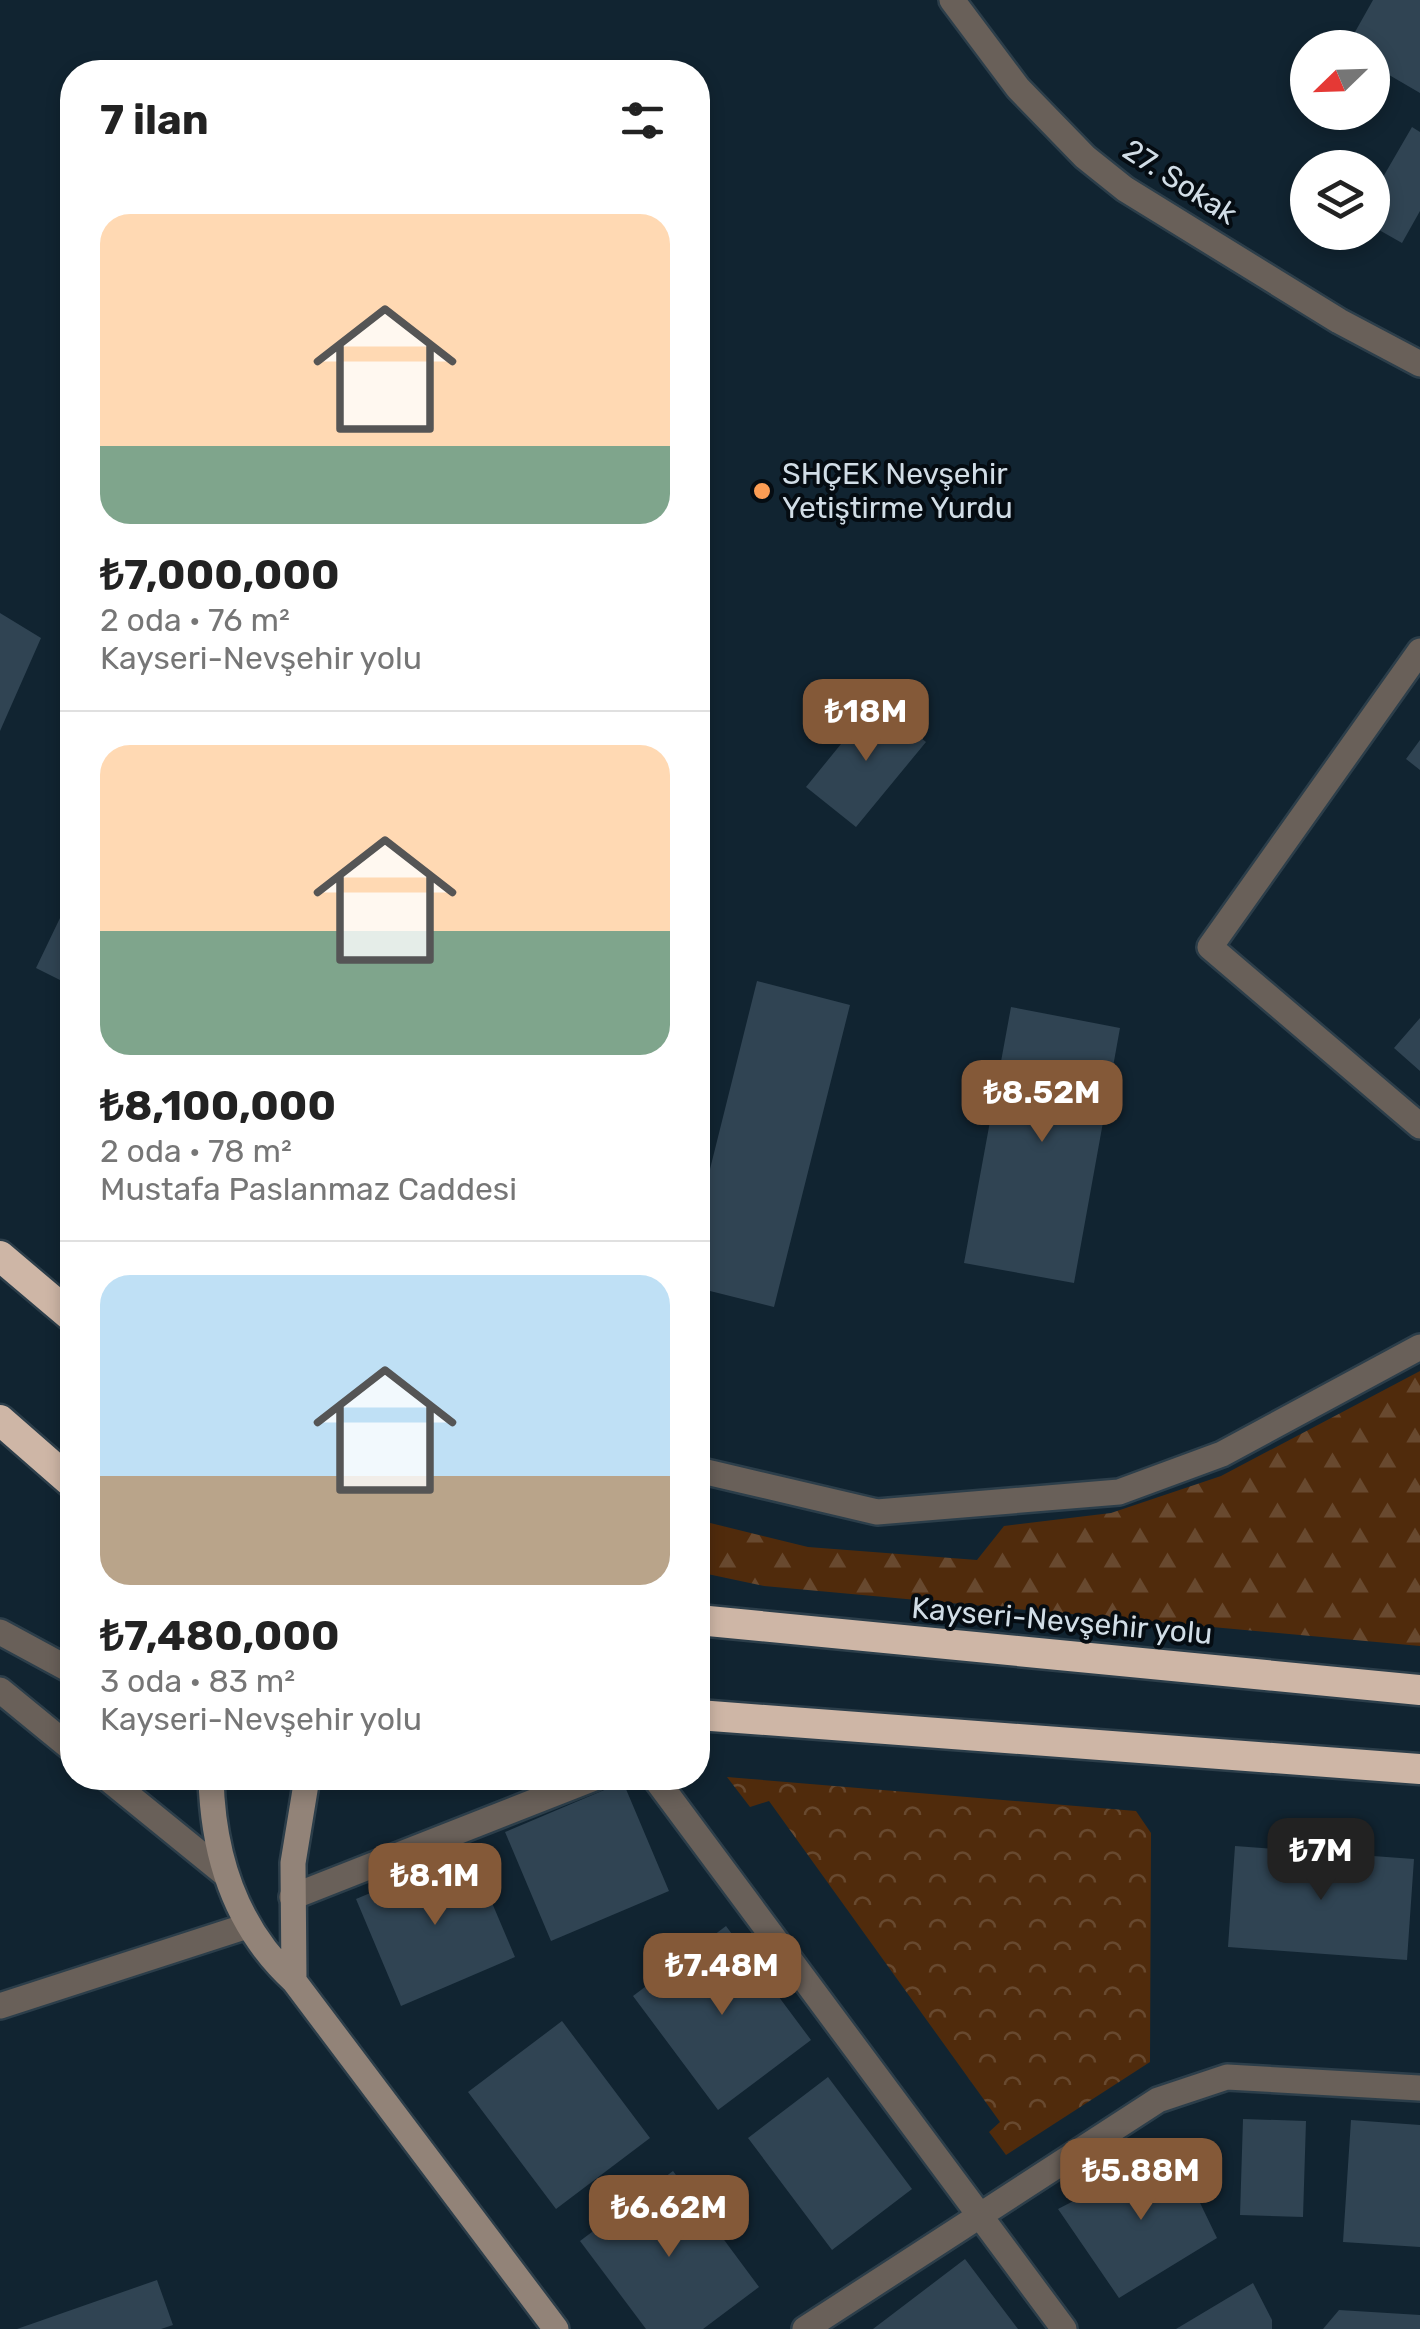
<!DOCTYPE html>
<html lang="tr">
<head>
<meta charset="utf-8">
<style>
  body { margin:0; font-family:Rubik,sans-serif; background:#f2f2f2; color:#222; height:100vh; display:flex; flex-direction:column; font-size:38px; white-space:nowrap }
  * { box-sizing:border-box; margin:0 }
  p { font-size:32px; color:#767676 }
  .icon { flex:none; width:55px; height:55px; fill:none; stroke:currentColor; stroke-width:2; stroke-linecap:round; stroke-linejoin:round }
  .map { position:relative; flex:1; overflow:hidden }
  .panel { position:absolute; left:60px; top:60px; width:650px; height:1730px; display:flex; flex-direction:column; background:#fff; border-radius:40px; box-shadow:0 5px 15px #0003 }
  .panel>* { flex:none }
  .needle { width:65px; rotate:247deg }
  .fabs { position:absolute; left:1290px; top:30px; display:grid; gap:20px }
  .fabs a { display:grid; place-items:center; width:100px; height:100px; border-radius:50%; background:#fff; box-shadow:0 5px 15px #0003; font-size:50px }
  .price { position:absolute; translate:-50% -85px; padding:0 22px; border-radius:20px; background:#845938; color:#fff; font-size:32px; line-height:65px; filter:drop-shadow(0 2px 5px #0008) }
  .price::after { content:''; position:absolute; left:50%; top:60px; width:30px; height:22px; margin-left:-15px; background:inherit; clip-path:polygon(0 0,100% 0,50% 100%) }
  .price.current { background:#222; color:#fff }
  ul { padding:0; list-style:none }
  li { display:grid; align-content:center; gap:20px; height:530px; padding:0 40px }
  li+li { border-top:2px solid #e0e0e0 }
  li span { display:grid; place-items:center; height:310px; border-radius:30px; color:#555 }
  li>.icon { margin-inline-start:auto }
  span .icon { width:180px; height:180px; fill:#fffc; stroke-width:1 }
  li b { font-size:42px }
  h2 { display:flex; justify-content:space-between; align-items:center; height:120px; padding:0 40px; font-size:42px }
  .map>svg:first-child { display:block }
  .forest { fill:url(#forest-firs) }
  .park { fill:url(#park-crowns) }
  .building { fill:#304453 }
  .lines { fill:none; stroke-linecap:round; stroke-linejoin:round }
  .street-casing { stroke:#2c3e4a; stroke-width:30 }
  .secondary-casing { stroke:#2c3e4a; stroke-width:30 }
  .highway-casing { stroke:#2c3e4a; stroke-width:35 }
  .street { stroke:#696059; stroke-width:25 }
  .secondary { stroke:#928378; stroke-width:25 }
  .highway { stroke:#ceb6a6; stroke-width:30 }
  .poi-dot { fill:#fc9d54; stroke:#050c12; stroke-width:4 }
  .labels { text-anchor:middle; stroke-width:8; stroke-linejoin:round; paint-order:stroke }
  .street-label { font-size:30px; fill:#d1dde6; stroke:#050c12 }
  .poi-label { font-size:30px; fill:#d1dde6; stroke:#050c12; text-anchor:start }
</style>
</head>
<body>
<div class="map">
<svg width="1420" height="2329" viewBox="0 0 1420 2329">
  <defs>
    <pattern id="forest-firs" width="22" height="20" patternUnits="userSpaceOnUse" patternTransform="scale(2.5)"><rect width="22" height="20" fill="#502b0c"/><path d="M5 1l3.5 6h-7zM16 11l3.5 6h-7z" fill="#68492f"/></pattern>
    <pattern id="park-crowns" width="20" height="18" patternUnits="userSpaceOnUse" patternTransform="scale(2.5)"><rect width="20" height="18" fill="#502b0c"/><path d="M2 6a3 3 0 1 1 6 0M12 15a3 3 0 1 1 6 0" fill="none" stroke="#68492f"/></pattern>
  </defs>
  <rect width="100%" height="100%" fill="#112431"/>
  <path class="forest" d="M 1420,1371 L 1420,1646 L 764,1586 L 698,1572 L 698,1520 L 808,1547 L 977,1560 L 1004,1526 L 1111,1513 L 1221,1476 Z"/>
  <path class="park" d="M 727,1777 L 1136,1811 L 1151,1833 L 1150,2062 L 1006,2155 L 989,2132 L 1000,2122 L 769,1801 L 750,1807 Z"/>
  <path class="building" d="M 1373,0 L 1420,0 L 1420,93 L 1372,65 L 1372,48 L 1346,48 Z
    M 1412,127 L 1420,132 L 1420,211 L 1402,243 L 1372,226 L 1372,196 Z
    M 0,613 L 41,638 L 0,731 Z
    M 876,701 L 926,742 L 856,827 L 806,787 Z
    M 1420,740 L 1420,770 L 1406,759 Z
    M 72,893 L 72,986 L 36,968 Z
    M 757,981 L 850,1005 L 774,1307 L 698,1288 L 698,1217 Z
    M 1011,1007 L 1120,1028 L 1074,1283 L 964,1263 Z
    M 1420,1018 L 1420,1071 L 1394,1048 Z
    M 623,1782 L 669,1891 L 551,1941 L 505,1832 Z
    M 1235,1846 L 1414,1859 L 1407,1960 L 1228,1947 Z
    M 470,1851 L 515,1957 L 401,2006 L 356,1899 Z
    M 726,1926 L 811,2040 L 718,2110 L 633,1996 Z
    M 562,2021 L 650,2138 L 556,2209 L 468,2092 Z
    M 828,2077 L 912,2189 L 832,2250 L 748,2138 Z
    M 1243,2119 L 1306,2121 L 1303,2217 L 1240,2215 Z
    M 1351,2120 L 1420,2125 L 1420,2247 L 1343,2242 Z
    M 1174,2149 L 1217,2238 L 1119,2298 L 1058,2209 Z
    M 673,2171 L 759,2287 L 703,2329 L 646,2329 L 580,2241 Z
    M 965,2259 L 1018,2329 L 873,2329 Z
    M 157,2280 L 173,2325 L 161,2329 L 17,2329 Z
    M 1253,2283 L 1272,2320 L 1272,2329 L 1176,2329 Z
    M 1339,2310 L 1420,2315 L 1420,2329 L 1323,2329 Z"/>
  <g class="lines">
    <g class="street-casing">
      <path id="street" d="M 952,0 L 1018,88 L 1085,157 L 1125,189 L 1339,321 L 1420,364
        M 1420,651 L 1210,947 L 1420,1126
        M 698,1470 L 877,1512 L 1119,1492 L 1222,1454 L 1420,1347
        M 0,1632 L 72,1671
        M 0,1690 L 72,1749
        M 107,1778 L 225,1874
        M 655,1778 L 1064,2329
        M 292,1897 L 594,1778
        M 0,2006 L 247,1926
        M 805,2329 L 1158,2100 L 1227,2077 L 1420,2088"/>
    </g>
    <g class="secondary-casing">
      <path id="secondary" d="M 211,1778 C 213,1856 235,1927 294,1981 L 556,2329
        M 294,1981 L 293,1863 L 307,1778"/>
    </g>
    <g class="highway-casing">
      <path id="highway" d="M 0,1256 L 72,1317
        M 0,1420 L 72,1483
        M 698,1620 L 1420,1690
        M 698,1715 L 1420,1769"/>
    </g>
    <use href="#street" class="street"/>
    <use href="#secondary" class="secondary"/>
    <use href="#highway" class="highway"/>
  </g>
  <circle class="poi-dot" cx="762" cy="491" r="10"/>
  <g class="labels">
    <g class="street-label">
      <text transform="translate(1180 182) rotate(33)" y="10">27. Sokak</text>
      <text transform="translate(1062 1621) rotate(5)" y="10">Kayseri-Nevşehir yolu</text>
    </g>
    <g class="poi-label">
      <text x="782" y="484">SHÇEK Nevşehir<tspan x="782" dy="34">Yetiştirme Yurdu</tspan></text>
    </g>
  </g>
</svg>
<div class="fabs">
<a><svg class="needle" viewBox="-14 -14 28 28"><path d="M0-13l5 13h-10z" fill="#e53935"/><path d="M0 13l5-13h-10z" fill="#767676"/></svg></a>
<a><svg class="icon" aria-label="layers" viewBox="0 0 24 24"><path d="M12 4l9 5-9 5-9-5zM3 14l9 5 9-5"/></svg></a>
</div>
<b class="price" style="left:866px;top:764px">₺18M</b>
<b class="price" style="left:1042px;top:1145px">₺8.52M</b>
<b class="price current" style="left:1321px;top:1903px">₺7M</b>
<b class="price" style="left:435px;top:1928px">₺8.1M</b>
<b class="price" style="left:722px;top:2018px">₺7.48M</b>
<b class="price" style="left:1141px;top:2223px">₺5.88M</b>
<b class="price" style="left:669px;top:2260px">₺6.62M</b>
<section class="panel">
<h2>7 ilan<svg class="icon" aria-label="filters" viewBox="0 0 24 24"><path d="M4 7h16M4 17h16"/><circle cx="9" cy="7" r="2"/><circle cx="15" cy="17" r="2"/></svg></h2>
<ul>
<li><span style="background:linear-gradient(#ffd9b3 75%,#7fa58c 0)"><svg class="icon" aria-label="home" viewBox="0 0 24 24"><path d="M3 11l9-7 9 7M6 9v11h12V9"/></svg></span><div><b>₺7,000,000</b><p>2 oda · 76 m²</p><p>Kayseri-Nevşehir yolu</p></div></li>
<li><span style="background:linear-gradient(#ffd9b3 60%,#7fa58c 0)"><svg class="icon" aria-label="home" viewBox="0 0 24 24"><path d="M3 11l9-7 9 7M6 9v11h12V9"/></svg></span><div><b>₺8,100,000</b><p>2 oda · 78 m²</p><p>Mustafa Paslanmaz Caddesi</p></div></li>
<li><span style="background:linear-gradient(#bfe0f5 65%,#b9a48a 0)"><svg class="icon" aria-label="home" viewBox="0 0 24 24"><path d="M3 11l9-7 9 7M6 9v11h12V9"/></svg></span><div><b>₺7,480,000</b><p>3 oda · 83 m²</p><p>Kayseri-Nevşehir yolu</p></div></li>
</ul>
</section>
</div>
</body>
</html>
